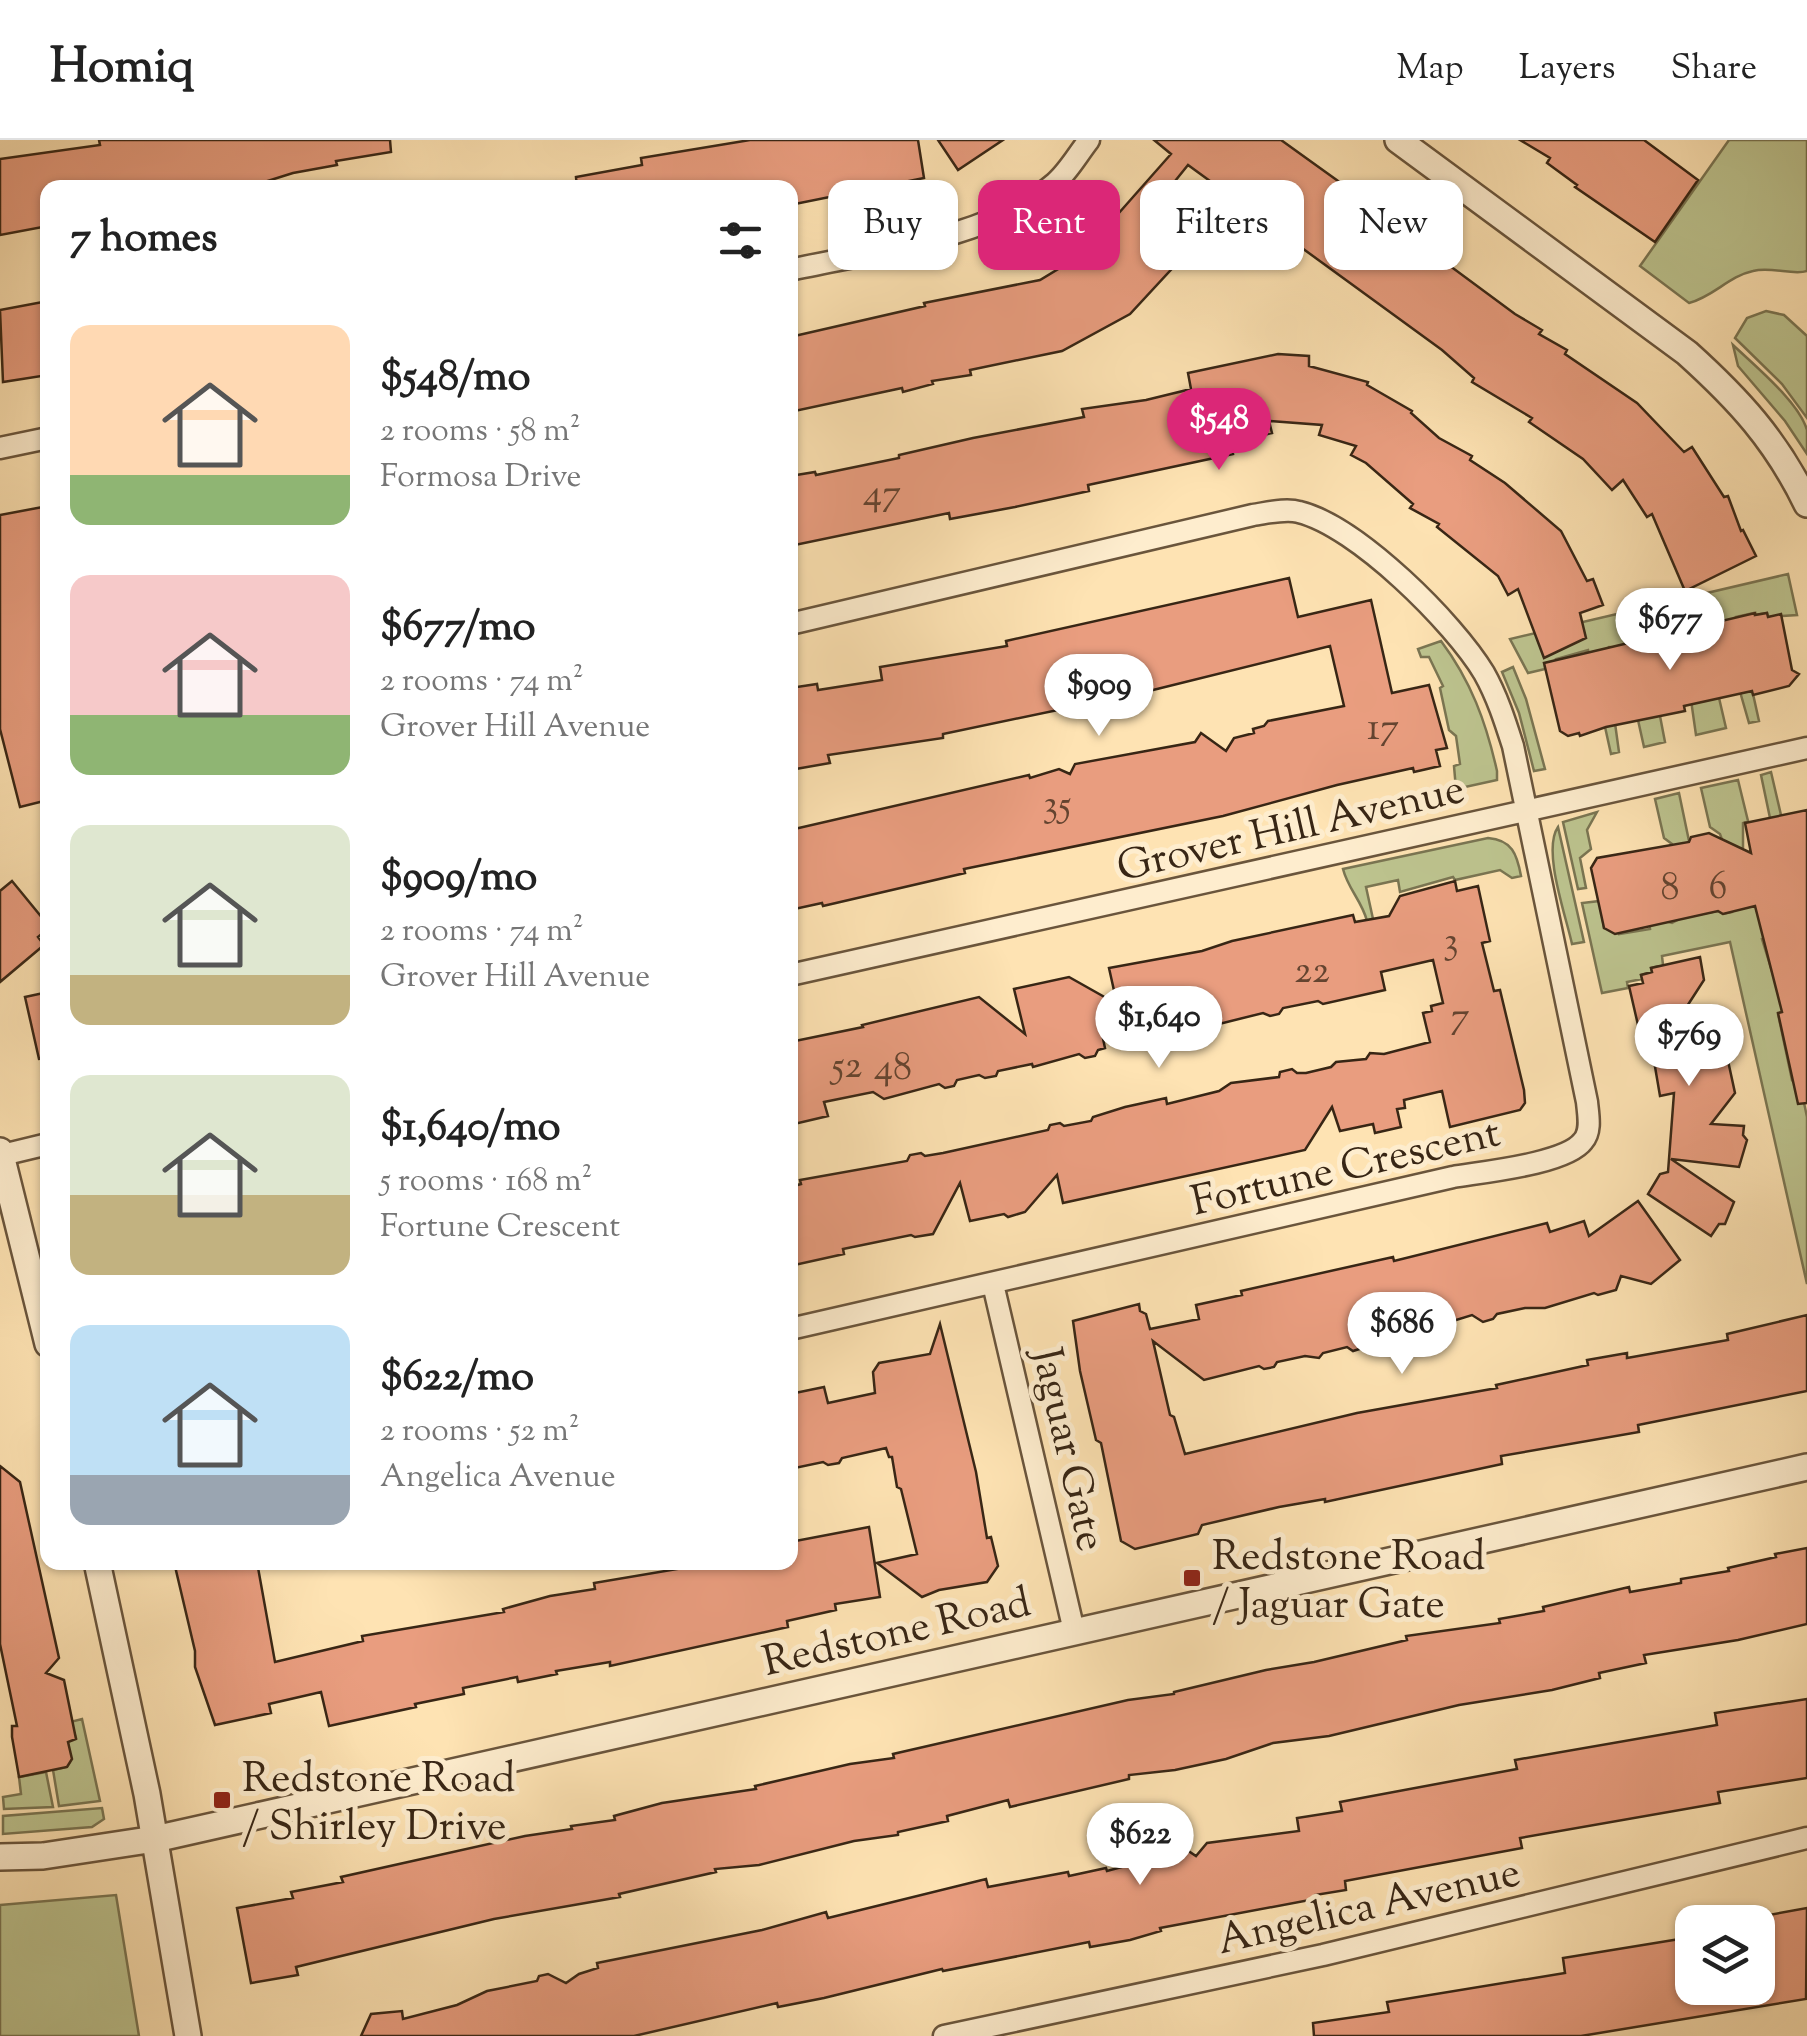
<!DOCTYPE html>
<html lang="en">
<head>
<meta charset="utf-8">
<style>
  body { margin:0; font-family:"Sorts Mill Goudy",serif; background:#f2f2f2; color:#222; height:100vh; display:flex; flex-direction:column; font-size:38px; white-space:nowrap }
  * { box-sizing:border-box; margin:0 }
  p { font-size:32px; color:#767676 }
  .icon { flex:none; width:55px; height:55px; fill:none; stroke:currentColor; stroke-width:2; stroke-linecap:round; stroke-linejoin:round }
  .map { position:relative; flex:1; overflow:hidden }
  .sheet { position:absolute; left:40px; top:40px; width:758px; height:1390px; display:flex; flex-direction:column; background:#fff; border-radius:20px; box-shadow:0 2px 8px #0004 }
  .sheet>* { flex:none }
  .banner { position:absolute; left:828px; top:40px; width:828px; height:90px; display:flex; gap:20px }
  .tools { position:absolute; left:1675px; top:1765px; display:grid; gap:20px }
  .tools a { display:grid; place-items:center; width:100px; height:100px; border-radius:20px; background:#fff; box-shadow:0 2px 8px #0004; font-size:50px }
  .price { position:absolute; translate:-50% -85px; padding:0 22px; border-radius:35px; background:#fff; color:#222; font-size:32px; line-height:65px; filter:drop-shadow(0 2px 5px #0008) }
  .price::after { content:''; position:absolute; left:50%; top:60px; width:30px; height:22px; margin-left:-15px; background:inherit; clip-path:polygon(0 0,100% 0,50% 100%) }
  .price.selected { background:#db2777; color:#fff }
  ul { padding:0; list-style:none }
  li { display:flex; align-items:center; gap:30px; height:250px; padding:0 30px }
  li span { display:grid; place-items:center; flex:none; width:280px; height:200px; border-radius:20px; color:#555 }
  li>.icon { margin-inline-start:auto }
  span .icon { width:120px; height:120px; fill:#fffc; stroke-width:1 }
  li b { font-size:42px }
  h2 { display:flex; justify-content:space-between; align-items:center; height:120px; padding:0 30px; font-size:42px }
  .pill { padding:0 35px; border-radius:20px; background:#fff; box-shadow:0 2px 8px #0004; font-size:35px; line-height:90px }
  .pill.selected { background:#db2777; color:#fff }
  header { display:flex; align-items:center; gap:60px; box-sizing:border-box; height:140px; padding:0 50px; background:#fff; border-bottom:2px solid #e0e0e0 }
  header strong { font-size:48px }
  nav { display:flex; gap:55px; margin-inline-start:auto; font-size:35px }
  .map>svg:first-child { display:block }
  .green { fill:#bdc48f; stroke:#7a7552; stroke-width:2.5 }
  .building { fill:#e99d7f; stroke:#382615; stroke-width:2.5 }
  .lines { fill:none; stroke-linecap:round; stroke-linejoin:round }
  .minor-casing { stroke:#6a553c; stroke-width:25 }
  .tertiary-casing { stroke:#6a553c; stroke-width:30 }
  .minor { stroke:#feedce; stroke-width:20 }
  .tertiary { stroke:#feedce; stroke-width:25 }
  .poi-dot { fill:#8f2418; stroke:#feedce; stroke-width:4 }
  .labels { text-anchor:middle; stroke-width:10; stroke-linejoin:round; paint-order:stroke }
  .number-label { font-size:38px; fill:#644430 }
  .street-label { font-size:42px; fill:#382615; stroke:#feedce }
  .poi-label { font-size:42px; fill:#382615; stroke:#feedce; text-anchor:start }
</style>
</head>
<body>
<header>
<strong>Homiq</strong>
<nav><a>Map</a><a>Layers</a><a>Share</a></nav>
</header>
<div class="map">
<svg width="1807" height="1896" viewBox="0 0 1807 1896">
  <rect width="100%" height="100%" fill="#fee3b3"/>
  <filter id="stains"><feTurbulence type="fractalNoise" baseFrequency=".002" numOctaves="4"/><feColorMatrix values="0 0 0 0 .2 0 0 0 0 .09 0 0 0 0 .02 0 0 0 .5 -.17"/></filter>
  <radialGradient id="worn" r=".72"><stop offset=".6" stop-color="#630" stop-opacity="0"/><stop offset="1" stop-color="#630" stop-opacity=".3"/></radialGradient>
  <path class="green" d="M 1729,0 L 1807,0 L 1807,131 C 1794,136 1771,126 1753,131 C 1729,136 1713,157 1689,163 L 1640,126 Z
    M 1766,171 L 1784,175 L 1807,196 L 1807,278 L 1782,244 L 1735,198 L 1747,178 Z
    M 1733,205 C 1754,225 1799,262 1807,290 C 1807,297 1807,307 1807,314 L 1785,281 L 1738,226 Z
    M 1788,434 L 1797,475 L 1768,477 L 1767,473 L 1755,475 L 1754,473 L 1736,477 L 1759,581 L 1749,583 L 1721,485 L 1716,482 L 1706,484 L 1703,489 L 1726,588 L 1696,595 L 1689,546 L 1673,494 L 1668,491 L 1659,493 L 1656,498 L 1660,576 L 1665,602 L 1644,607 L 1622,508 L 1609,507 L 1605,511 L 1619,612 L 1611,614 L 1588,510 L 1556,519 L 1557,523 L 1545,526 L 1545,529 L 1528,533 L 1510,499 Z
    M 1441,501 C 1471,541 1486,582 1497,631 L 1497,640 L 1456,649 L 1454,626 L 1460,624 L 1456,596 L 1449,590 L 1440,548 L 1443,546 L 1429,517 L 1421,517 L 1418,509 Z
    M 1513,527 L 1526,559 L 1545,629 L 1534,631 L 1519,573 L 1502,532 Z
    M 1771,632 L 1781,675 L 1765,798 L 1762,799 L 1784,870 L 1778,874 L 1792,940 L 1799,939 L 1807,977 L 1807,1144 L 1730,802 L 1662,816 L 1663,825 L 1651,828 L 1652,832 L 1641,835 L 1642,839 L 1627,842 L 1628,848 L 1602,853 L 1582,763 L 1600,761 L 1604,788 L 1617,789 L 1619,794 L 1650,789 L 1648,776 L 1672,783 L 1683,777 L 1718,771 L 1723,774 L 1732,772 L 1723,702 L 1720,694 L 1710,687 L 1701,648 L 1738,640 L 1748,681 L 1743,683 L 1743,707 L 1737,709 L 1748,763 L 1774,678 L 1770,678 L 1761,635 Z
    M 1679,653 L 1689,701 L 1675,720 L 1672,704 L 1664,698 L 1655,659 Z
    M 1597,672 L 1587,690 L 1591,709 L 1580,718 L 1586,748 L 1578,749 L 1563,682 Z
    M 1558,687 L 1584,802 L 1572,804 C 1566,776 1542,710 1558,687 Z
    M 1488,698 C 1512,700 1517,714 1521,736 L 1512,738 L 1500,730 L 1455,740 L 1453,737 L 1400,752 L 1398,740 L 1366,747 L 1373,779 L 1367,781 C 1362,761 1348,749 1343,729 Z
    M 82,1579 L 100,1661 L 59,1666 L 53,1630 L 67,1627 L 70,1622 L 68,1602 L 76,1598 L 70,1582 Z
    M 46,1632 L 53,1667 L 4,1669 L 3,1657 L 21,1654 L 19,1637 Z
    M 102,1668 L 104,1679 L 92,1687 L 3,1694 L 3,1676 Z
    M 116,1755 L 139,1896 L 0,1896 L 0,1765 Z"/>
  <path class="building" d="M 99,0 L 390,0 L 391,12 L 336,21 L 337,25 L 293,33 L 255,45 L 254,42 L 229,48 L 48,48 L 48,86 L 0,95 L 0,19 L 100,5 Z
    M 750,0 L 918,0 L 924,38 L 790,65 L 790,48 L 577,48 L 576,37 L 642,25 L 641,18 Z
    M 938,0 L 1003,0 L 958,30 Z
    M 1154,0 L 1281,0 L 1448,120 L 1446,123 L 1515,174 L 1542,190 L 1539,194 L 1567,210 L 1565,214 L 1637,263 L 1684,312 L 1692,307 L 1724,357 L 1728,356 L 1741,391 L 1743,390 L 1756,416 L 1685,451 L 1652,374 L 1647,377 L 1623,340 L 1612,350 L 1583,319 L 1529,282 L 1532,278 L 1472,242 L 1474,238 L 1442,210 L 1188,25 L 1163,56 L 1205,93 L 1130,174 L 1062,211 L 970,230 L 971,235 L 932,241 L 933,244 L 903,252 L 902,248 L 790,272 L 790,197 L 925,166 L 924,163 L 1040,140 L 1111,97 L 1103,91 L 1171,14 Z
    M 1520,0 L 1644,0 L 1698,40 L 1655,102 L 1575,47 L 1577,45 L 1547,23 L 1550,18 Z
    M 48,161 L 48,235 L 3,242 L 0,170 Z
    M 1278,214 L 1309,216 L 1309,226 L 1368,242 L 1367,245 L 1412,271 L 1411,273 L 1439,298 L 1472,316 L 1470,320 L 1505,343 L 1561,391 L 1587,441 L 1593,439 L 1603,465 L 1580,473 L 1586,498 L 1544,518 L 1518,449 L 1508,455 L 1498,436 L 1437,387 L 1439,384 L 1410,368 L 1413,364 L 1366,323 L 1351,315 L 1356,306 L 1319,295 L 1322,285 L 1269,281 L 1272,293 L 1231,303 L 1233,314 L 1088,345 L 1089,351 L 1015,367 L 950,379 L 949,373 L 790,406 L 790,336 L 815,332 L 816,335 L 899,318 L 899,315 L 973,298 L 1084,277 L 1082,269 L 1146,260 L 1191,249 L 1188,233 Z
    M 48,366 L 48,660 L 20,667 L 0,589 L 0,375 Z
    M 1289,438 L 1298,477 L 1371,460 L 1392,553 L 1429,545 L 1447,608 L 1436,610 L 1440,626 L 1414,632 L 1413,628 L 1337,645 L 1223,676 L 964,729 L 965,733 L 823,766 L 822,763 L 790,770 L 790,690 L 1029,635 L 1030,638 L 1059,629 L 1070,634 L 1075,624 L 1195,602 L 1201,593 L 1226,611 L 1234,598 L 1254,593 L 1253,589 L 1264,586 L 1268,581 L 1344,566 L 1330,506 L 1149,551 L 943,594 L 943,598 L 828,615 L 830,623 L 790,630 L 790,548 L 817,544 L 818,550 L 882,540 L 880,527 L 1007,506 L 1006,501 Z
    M 1755,473 L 1755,475 L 1767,473 L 1768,477 L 1781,474 L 1792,530 L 1799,534 L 1789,546 L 1753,555 L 1752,551 L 1684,566 L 1685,571 L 1606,587 L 1580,596 L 1579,593 L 1568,596 L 1560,591 L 1544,523 Z
    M 1807,670 L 1807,963 L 1798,964 L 1778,873 L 1782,872 L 1755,766 L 1723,774 L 1718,771 L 1615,794 L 1604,788 L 1591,728 L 1597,718 L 1689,702 L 1691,697 L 1709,693 L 1751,713 L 1745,683 Z
    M 12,741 L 48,785 L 48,789 L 38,797 L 44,805 L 0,842 L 0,751 Z
    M 1455,741 L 1457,751 L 1478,746 L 1490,801 L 1482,803 L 1494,851 L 1500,850 L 1524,950 L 1525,963 L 1520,970 L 1450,987 L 1442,951 L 1404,960 L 1405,968 L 1397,969 L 1401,987 L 1375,993 L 1373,984 L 1340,991 L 1332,967 L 1305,1010 L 1063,1063 L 1057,1035 L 1025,1072 L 1008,1077 L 1004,1074 L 970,1081 L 960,1043 L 933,1094 L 915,1097 L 911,1095 L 843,1109 L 844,1114 L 790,1126 L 790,1047 L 801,1044 L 800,1040 L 907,1021 L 910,1015 L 921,1013 L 925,1016 L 943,1013 L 1048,990 L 1050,985 L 1060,983 L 1064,986 L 1091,981 L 1093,977 L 1125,967 L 1166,958 L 1167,964 L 1219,951 L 1231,943 L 1279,937 L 1280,932 L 1292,929 L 1297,933 L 1306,933 L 1331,927 L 1336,922 L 1366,919 L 1370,913 L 1384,914 L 1430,902 L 1423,873 L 1432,871 L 1431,866 L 1443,863 L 1433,820 L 1381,832 L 1385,850 L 1323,864 L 1318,861 L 1283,868 L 1279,874 L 1270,876 L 1263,873 L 1195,890 L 1175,893 L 1172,891 L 1152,895 L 1149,901 L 1136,904 L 1100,884 L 1105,908 L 1098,910 L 1095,916 L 1085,918 L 1079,914 L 1033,927 L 1032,924 L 998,931 L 996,936 L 985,938 L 979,935 L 957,940 L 954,946 L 945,948 L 939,944 L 884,959 L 873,952 L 824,962 L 828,976 L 790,985 L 790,902 L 863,887 L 862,885 L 979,857 L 1025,894 L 1014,849 L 1069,837 L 1117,864 L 1109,828 L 1202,811 L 1232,801 L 1353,775 L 1355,782 L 1389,776 L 1400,756 Z
    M 1700,817 L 1704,840 L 1682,874 L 1711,868 L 1715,882 L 1720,884 L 1735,953 L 1711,984 L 1744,986 L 1743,995 L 1747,1000 L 1739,1027 L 1671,1019 L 1734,1062 L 1725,1084 L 1719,1084 L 1711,1096 L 1648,1054 L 1660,1034 L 1668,1032 L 1674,953 L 1660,956 L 1652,909 L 1644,911 L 1629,846 L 1643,843 L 1641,835 L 1652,832 L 1651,828 Z
    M 48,852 L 48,918 L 39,919 L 25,857 Z
    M 1638,1061 L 1680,1120 L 1651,1144 L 1621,1136 L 1616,1150 L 1598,1155 L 1594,1153 L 1545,1168 L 1525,1168 L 1497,1174 L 1493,1179 L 1483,1182 L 1472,1175 L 1427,1189 L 1428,1196 L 1385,1205 L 1384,1201 L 1353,1211 L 1347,1207 L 1323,1213 L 1319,1218 L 1305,1216 L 1277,1222 L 1274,1227 L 1264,1229 L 1259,1226 L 1204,1240 L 1153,1201 L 1170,1275 L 1174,1277 L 1185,1314 L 1357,1273 L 1497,1248 L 1496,1245 L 1588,1225 L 1587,1220 L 1627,1213 L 1627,1218 L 1728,1200 L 1727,1194 L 1807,1175 L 1807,1251 L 1638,1285 L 1639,1292 L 1501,1316 L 1502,1324 L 1325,1362 L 1325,1359 L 1279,1367 L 1202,1385 L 1198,1394 L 1135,1409 L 1121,1401 L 1101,1303 L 1096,1300 L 1080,1231 L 1073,1181 L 1139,1164 L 1140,1171 L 1146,1174 L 1150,1189 L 1199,1179 L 1196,1165 L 1242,1155 L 1241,1151 L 1393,1117 L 1394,1121 L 1547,1083 L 1550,1092 L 1584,1081 L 1589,1096 Z
    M 940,1184 L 976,1332 L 987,1398 L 991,1397 L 998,1426 L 987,1442 L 939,1450 L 922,1457 L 877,1423 L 917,1414 L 901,1349 L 897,1347 L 892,1317 L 889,1317 L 886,1308 L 842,1318 L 839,1323 L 828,1325 L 823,1322 L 790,1329 L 790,1254 L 824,1247 L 828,1263 L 875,1253 L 873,1232 L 879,1223 L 930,1214 Z
    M 0,1326 L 20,1342 L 59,1518 L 46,1533 L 64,1540 L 76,1599 L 68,1602 L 72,1619 L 67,1627 L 19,1637 L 12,1597 L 12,1586 L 17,1586 L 0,1504 Z
    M 869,1387 L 880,1457 L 835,1464 L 836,1470 L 787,1481 L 788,1487 L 610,1526 L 610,1522 L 556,1531 L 557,1534 L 518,1542 L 517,1537 L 463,1548 L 464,1554 L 415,1564 L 416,1567 L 329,1586 L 321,1552 L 269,1564 L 271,1573 L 215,1585 L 195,1527 L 195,1511 L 174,1422 L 257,1422 L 275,1522 L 363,1501 L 362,1496 L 504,1472 L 503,1469 L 550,1456 L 595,1449 L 594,1443 L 689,1427 L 688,1422 L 790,1422 L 790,1402 Z
    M 1807,1408 L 1807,1484 L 1738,1500 L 1644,1515 L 1646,1523 L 1599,1533 L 1600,1538 L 1552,1550 L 1459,1565 L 1329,1596 L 1273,1603 L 1226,1619 L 1175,1630 L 1129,1635 L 1129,1639 L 1010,1667 L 1008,1660 L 947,1676 L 948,1681 L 898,1692 L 898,1695 L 854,1701 L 759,1725 L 715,1729 L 716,1732 L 619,1754 L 620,1757 L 494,1779 L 296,1827 L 298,1835 L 251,1843 L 237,1768 L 293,1758 L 291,1752 L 343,1742 L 341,1737 L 525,1696 L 572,1689 L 571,1686 L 615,1680 L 614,1676 L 662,1663 L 756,1649 L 755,1646 L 850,1624 L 894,1618 L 893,1614 L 1128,1560 L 1174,1554 L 1174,1552 L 1266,1530 L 1314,1522 L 1407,1500 L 1406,1496 L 1500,1483 L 1499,1479 L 1544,1471 L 1543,1467 L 1629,1447 L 1630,1452 L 1681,1443 L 1681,1439 L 1729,1431 L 1728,1428 L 1776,1417 L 1775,1414 Z
    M 1807,1559 L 1807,1638 L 1718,1652 L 1720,1663 L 1520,1698 L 1522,1708 L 1345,1741 L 1346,1750 L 1315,1755 L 1315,1759 L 1160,1788 L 1161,1791 L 1130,1800 L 1090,1807 L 1089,1802 L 943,1831 L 942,1829 L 824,1858 L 778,1867 L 777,1863 L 634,1896 L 361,1896 L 371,1874 L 402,1871 L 403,1879 L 457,1865 L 487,1851 L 537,1841 L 539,1836 L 548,1834 L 566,1843 L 579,1834 L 598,1828 L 597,1823 L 762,1790 L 826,1772 L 828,1778 L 986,1739 L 988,1747 L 1068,1732 L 1069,1736 L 1106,1728 L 1107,1731 L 1151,1719 L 1149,1711 L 1164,1708 L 1166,1703 L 1175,1702 L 1196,1716 L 1207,1703 L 1299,1691 L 1297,1678 L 1342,1671 L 1340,1662 L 1517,1629 L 1515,1620 L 1717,1585 L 1715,1573 Z
    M 1807,1768 L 1806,1859 L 1581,1896 L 1314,1896 L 1313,1883 L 1389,1872 L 1387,1862 L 1565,1833 L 1563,1818 L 1692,1797 L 1692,1848 L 1758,1848 L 1758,1777 Z"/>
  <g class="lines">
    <g class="minor-casing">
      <path id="minor" d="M 790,130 C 871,112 991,98 1055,43 C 1068,32 1078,14 1089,0
        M 0,308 L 48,298
        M 790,484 L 1253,375 C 1267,373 1286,368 1299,372 C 1357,386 1454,483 1484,533 C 1497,556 1505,581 1513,606 L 1587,962 C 1588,974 1592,991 1583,1001 C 1566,1024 1482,1032 1453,1037 L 790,1189
        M 790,835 L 1807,608
        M 2,1015 L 48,1004
        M 993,1144 L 1074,1491
        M 944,1896 L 1323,1815 L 1807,1698"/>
    </g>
    <g class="tertiary-casing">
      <path id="tertiary" d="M 1398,0 L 1687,213 C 1739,260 1776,300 1807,364
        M 0,1011 L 48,1204
        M 97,1422 L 147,1654 L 188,1896
        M 0,1717 L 43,1716 L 155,1699 L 1807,1327"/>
    </g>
    <use href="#minor" class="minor"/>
    <use href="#tertiary" class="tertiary"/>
  </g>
  <g class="poi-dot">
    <rect x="1182" y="1428" width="20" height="20" rx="5"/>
    <rect x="212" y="1650" width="20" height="20" rx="5"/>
  </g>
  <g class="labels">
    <g class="number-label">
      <text x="882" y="365">47</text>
      <text x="1383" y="599">17</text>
      <text x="1057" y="676">35</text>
      <text x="1718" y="758">6</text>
      <text x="1670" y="759">8</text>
      <text x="1451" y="813">3</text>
      <text x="1312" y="842">22</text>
      <text x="1460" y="888">7</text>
      <text x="847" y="937">52</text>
      <text x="893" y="939">48</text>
    </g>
    <g class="street-label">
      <text transform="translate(1290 686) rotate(-13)" y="15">Grover Hill Avenue</text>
      <text transform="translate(1345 1025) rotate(-13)" y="15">Fortune Crescent</text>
      <text transform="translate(1071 1309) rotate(77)" y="15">Jaguar Gate</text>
      <text transform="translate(896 1490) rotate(-13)" y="15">Redstone Road</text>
      <text transform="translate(1368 1764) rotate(-13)" y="15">Angelica Avenue</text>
    </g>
    <g class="poi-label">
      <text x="1212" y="1429">Redstone Road<tspan x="1212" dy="48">/ Jaguar Gate</tspan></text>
      <text x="242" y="1651">Redstone Road<tspan x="242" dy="48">/ Shirley Drive</tspan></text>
    </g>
  </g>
  <rect width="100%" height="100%" filter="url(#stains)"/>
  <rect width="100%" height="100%" fill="url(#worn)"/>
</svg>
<div class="tools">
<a><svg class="icon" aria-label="layers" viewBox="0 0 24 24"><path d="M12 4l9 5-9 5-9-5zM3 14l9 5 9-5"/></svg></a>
</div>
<b class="price selected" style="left:1219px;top:333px">$548</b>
<b class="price" style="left:1670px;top:533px">$677</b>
<b class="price" style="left:1099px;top:599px">$909</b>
<b class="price" style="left:1159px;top:931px">$1,640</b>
<b class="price" style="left:1689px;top:949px">$769</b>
<b class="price" style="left:1402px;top:1237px">$686</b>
<b class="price" style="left:1140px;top:1748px">$622</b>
<div class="banner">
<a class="pill">Buy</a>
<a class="pill selected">Rent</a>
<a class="pill">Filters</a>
<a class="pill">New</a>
</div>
<section class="sheet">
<h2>7 homes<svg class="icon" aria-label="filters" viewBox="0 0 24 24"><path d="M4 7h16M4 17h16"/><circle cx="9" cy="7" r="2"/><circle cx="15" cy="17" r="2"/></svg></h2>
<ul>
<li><span style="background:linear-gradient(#ffd9b3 75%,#8fb573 0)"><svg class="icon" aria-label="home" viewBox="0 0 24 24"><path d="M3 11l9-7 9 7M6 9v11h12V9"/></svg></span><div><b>$548/mo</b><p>2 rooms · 58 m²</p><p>Formosa Drive</p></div></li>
<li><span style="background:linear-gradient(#f6c9c9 70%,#8fb573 0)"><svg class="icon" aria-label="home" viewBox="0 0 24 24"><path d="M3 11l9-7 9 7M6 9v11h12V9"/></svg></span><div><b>$677/mo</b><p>2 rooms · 74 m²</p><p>Grover Hill Avenue</p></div></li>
<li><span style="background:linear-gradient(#dfe7d0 75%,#c2b280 0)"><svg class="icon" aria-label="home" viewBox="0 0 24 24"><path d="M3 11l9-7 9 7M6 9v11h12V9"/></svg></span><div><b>$909/mo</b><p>2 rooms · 74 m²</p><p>Grover Hill Avenue</p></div></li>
<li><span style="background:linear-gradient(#dfe7d0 60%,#c2b280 0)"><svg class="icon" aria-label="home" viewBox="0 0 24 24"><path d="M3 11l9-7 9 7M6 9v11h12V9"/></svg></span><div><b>$1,640/mo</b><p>5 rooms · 168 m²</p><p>Fortune Crescent</p></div></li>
<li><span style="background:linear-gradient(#bfe0f5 75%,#9aa5b1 0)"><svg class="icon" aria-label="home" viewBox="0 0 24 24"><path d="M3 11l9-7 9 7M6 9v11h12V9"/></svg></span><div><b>$622/mo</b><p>2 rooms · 52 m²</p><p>Angelica Avenue</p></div></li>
</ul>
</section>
</div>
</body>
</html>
